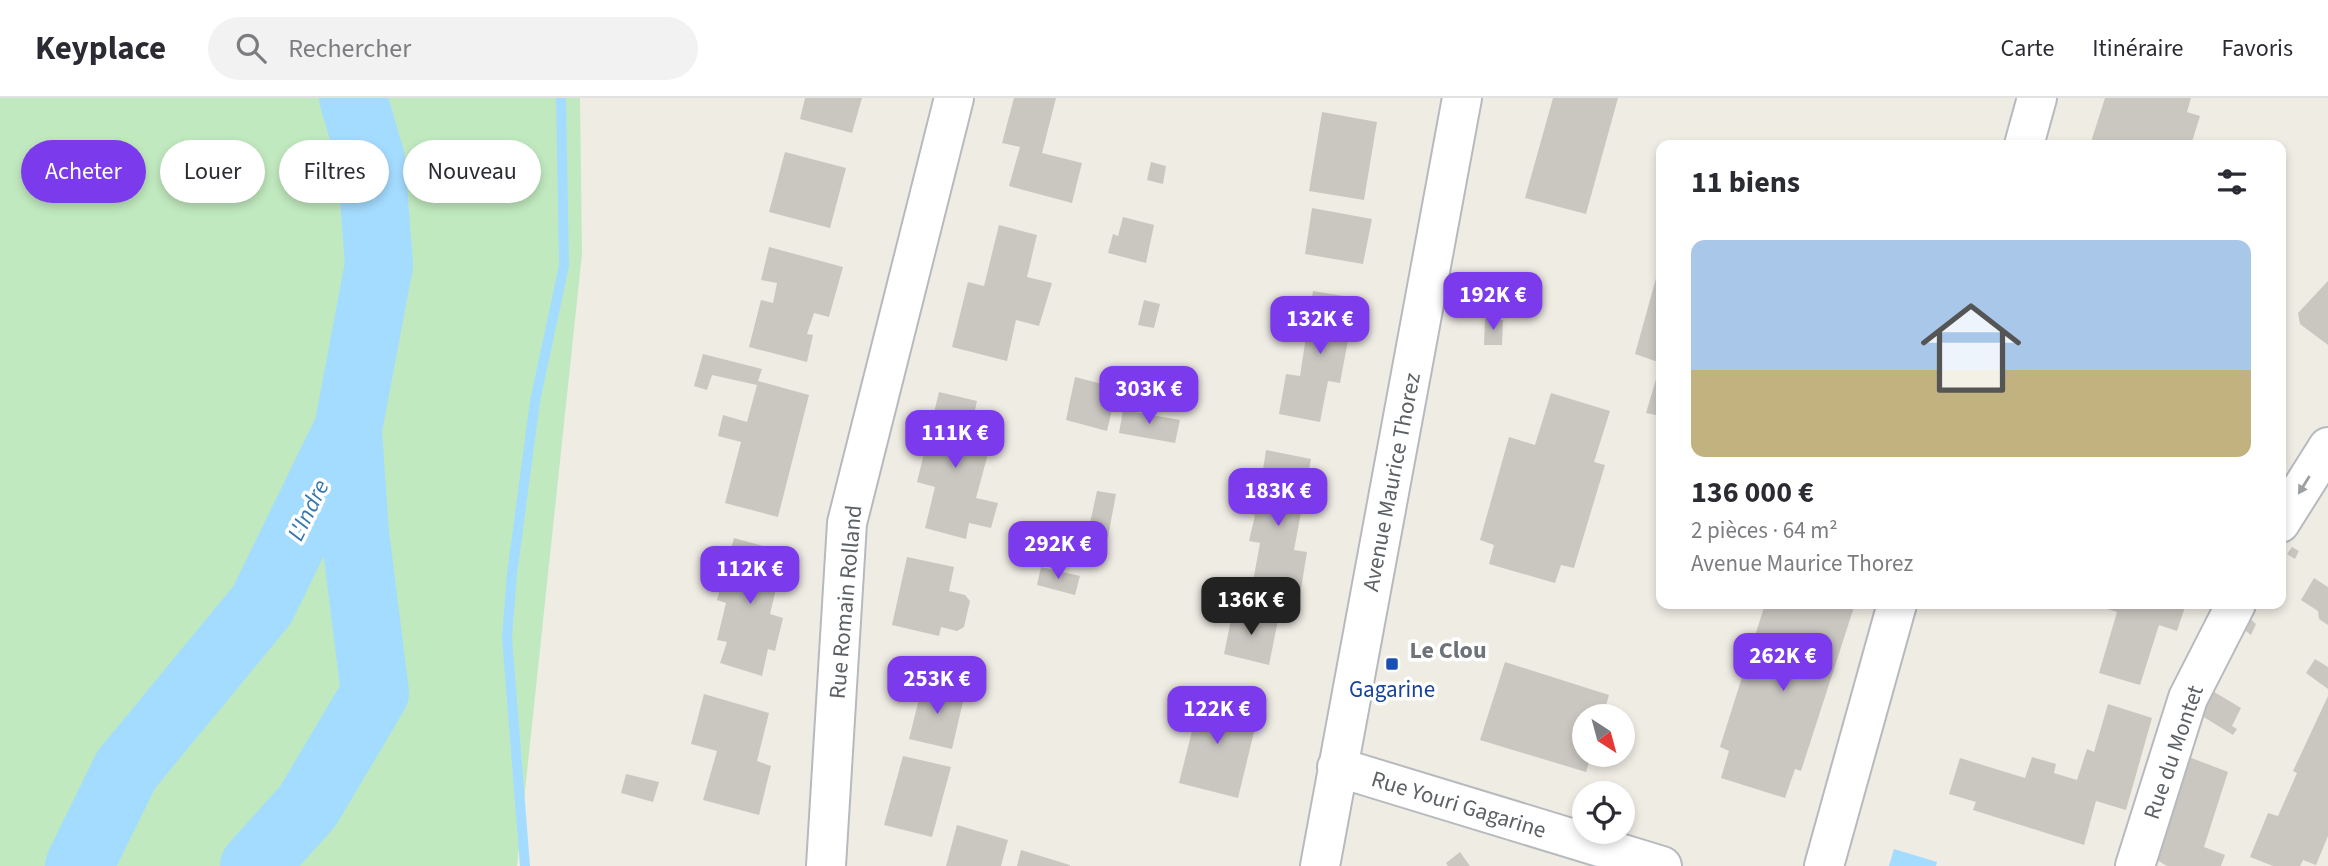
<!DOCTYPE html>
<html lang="fr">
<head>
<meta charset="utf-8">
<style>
  body { margin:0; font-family:"Source Sans 3",sans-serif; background:#f2f2f3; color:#2b2b33; height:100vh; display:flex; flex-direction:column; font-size:26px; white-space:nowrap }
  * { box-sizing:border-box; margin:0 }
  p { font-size:23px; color:#7c7c81 }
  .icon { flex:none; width:38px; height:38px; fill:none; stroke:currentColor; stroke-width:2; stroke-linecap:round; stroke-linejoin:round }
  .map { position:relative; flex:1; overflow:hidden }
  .drawer { position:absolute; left:1656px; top:42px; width:630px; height:469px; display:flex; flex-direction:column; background:#fff; border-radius:14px; box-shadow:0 4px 10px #0003 }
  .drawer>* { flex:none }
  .guide { position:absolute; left:21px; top:42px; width:665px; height:63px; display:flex; gap:14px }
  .needle { width:46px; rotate:144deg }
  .tools { position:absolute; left:1572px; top:606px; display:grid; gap:14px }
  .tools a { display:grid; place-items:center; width:63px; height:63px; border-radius:50%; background:#fff; box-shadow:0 4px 10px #0003; font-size:35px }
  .price { position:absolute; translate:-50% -60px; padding:0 16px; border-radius:14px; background:#7c3aed; color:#fff; font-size:23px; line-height:46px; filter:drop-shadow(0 2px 4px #0008) }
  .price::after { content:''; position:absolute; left:50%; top:42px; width:21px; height:16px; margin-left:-10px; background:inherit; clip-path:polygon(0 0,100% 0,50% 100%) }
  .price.active { background:#222; color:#fff }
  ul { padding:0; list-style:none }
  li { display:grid; align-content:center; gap:14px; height:371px; padding:0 35px }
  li+li { border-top:2px solid #e1e1e2 }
  li span { display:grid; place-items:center; height:217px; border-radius:14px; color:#555 }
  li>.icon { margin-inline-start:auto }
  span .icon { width:126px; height:126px; fill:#fffc; stroke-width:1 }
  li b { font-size:30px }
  h2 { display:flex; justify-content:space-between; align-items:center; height:84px; padding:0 35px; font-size:30px }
  .pill { padding:0 24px; border-radius:32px; background:#fff; box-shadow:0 4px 10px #0003; font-size:24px; line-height:63px }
  .pill.active { background:#7c3aed; color:#fff }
  header { display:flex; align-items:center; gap:42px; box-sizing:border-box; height:98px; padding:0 35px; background:#fff; border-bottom:2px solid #e1e1e2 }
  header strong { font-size:33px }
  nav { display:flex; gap:38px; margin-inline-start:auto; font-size:24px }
  .search { width:490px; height:63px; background:#f2f2f3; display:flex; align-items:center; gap:18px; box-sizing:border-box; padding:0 24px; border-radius:38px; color:#7c7c81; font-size:26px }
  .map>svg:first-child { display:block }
  .green { fill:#c1e9bf }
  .water { fill:#a4dcff }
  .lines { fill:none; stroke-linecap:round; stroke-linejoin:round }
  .stream { stroke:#a4dcff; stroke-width:10 }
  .river { stroke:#a4dcff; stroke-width:68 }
  .building { fill:#cac7c1 }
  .minor-casing { stroke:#b6babf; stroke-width:42 }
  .minor { stroke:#fff; stroke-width:38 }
  .oneway { fill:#9da0a3 }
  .transit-dot { fill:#1a4fb4; stroke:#fff; stroke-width:2.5 }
  .labels { text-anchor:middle; stroke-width:7; stroke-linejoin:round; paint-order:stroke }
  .street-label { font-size:23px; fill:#5c6165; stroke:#fff }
  .transit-label { font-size:23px; fill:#164399; stroke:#fff }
  .water-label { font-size:24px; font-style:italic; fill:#3778af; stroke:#fff }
  .neighbourhood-label { font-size:24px; font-weight:bold; fill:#6d7378; stroke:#fff }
</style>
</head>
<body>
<header>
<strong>Keyplace</strong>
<div class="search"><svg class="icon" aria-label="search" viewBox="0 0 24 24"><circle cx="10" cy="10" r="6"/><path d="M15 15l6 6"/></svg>Rechercher</div>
<nav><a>Carte</a><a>Itinéraire</a><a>Favoris</a></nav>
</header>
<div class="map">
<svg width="2328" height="768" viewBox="0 0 2328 768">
  <rect width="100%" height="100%" fill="#efece4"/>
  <path class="green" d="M 0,0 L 580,0 L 582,156 L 517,768 L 0,768 Z"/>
  <path class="water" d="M 1894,751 L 1937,764 L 1936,768 L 1889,768 Z"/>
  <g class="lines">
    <path class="stream" d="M 525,768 L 507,539 L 512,476 L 535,303 L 564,168 L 561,0"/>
    <path class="river" d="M 79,768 L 126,672 L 262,507 L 348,331 L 379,167 L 371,61 L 353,0
      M 254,768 L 308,708 L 375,595 L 355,435 L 348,333"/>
  </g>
  <path class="building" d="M 805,0 L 862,0 L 852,35 L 800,21 Z
    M 1014,0 L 1056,0 L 1042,55 L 1082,65 L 1072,105 L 1009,88 L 1020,49 L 1002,45 Z
    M 1553,0 L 1618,0 L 1586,116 L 1525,100 Z
    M 2105,0 L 2191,0 L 2187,14 L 2200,18 L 2191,47 L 2090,47 Z
    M 1322,14 L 1377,24 L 1364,102 L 1309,93 Z
    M 785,54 L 846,70 L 830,130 L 769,114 Z
    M 1151,64 L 1166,68 L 1163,86 L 1147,82 Z
    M 1312,110 L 1372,121 L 1363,166 L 1305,156 Z
    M 1123,119 L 1154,127 L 1146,165 L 1108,155 L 1113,136 L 1118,138 Z
    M 999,127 L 1037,137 L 1027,179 L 1052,185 L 1039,228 L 1016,222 L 1007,263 L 952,249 L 968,184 L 984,188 Z
    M 769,149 L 843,169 L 829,219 L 814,215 L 807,236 L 813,237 L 807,264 L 749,249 L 761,202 L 773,205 L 777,185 L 761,182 Z
    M 1660,166 L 1661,166 L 1661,265 L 1635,256 Z
    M 2328,183 L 2328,247 L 2300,226 L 2298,215 Z
    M 1313,193 L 1356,200 L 1340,285 L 1328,283 L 1320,324 L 1279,316 L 1286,276 L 1300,278 Z
    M 1144,202 L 1160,206 L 1154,230 L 1138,227 Z
    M 1485,221 L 1503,222 L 1502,247 L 1484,247 Z
    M 703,256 L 762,271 L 758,283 L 809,297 L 778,419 L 725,405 L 741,344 L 718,338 L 723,317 L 747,324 L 757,287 L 712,277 L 707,292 L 694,288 Z
    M 1660,268 L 1661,268 L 1661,318 L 1646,315 Z
    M 1075,279 L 1110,288 L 1105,309 L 1112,312 L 1107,333 L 1066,322 Z
    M 939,294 L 977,303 L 967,347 L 989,352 L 976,400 L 998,405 L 991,430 L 969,425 L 966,441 L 925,430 L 935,389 L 917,384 Z
    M 1551,295 L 1610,313 L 1594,364 L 1605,367 L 1574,470 L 1561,467 L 1555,485 L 1489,466 L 1494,447 L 1480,442 L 1509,339 L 1535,347 Z
    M 1123,312 L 1180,322 L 1175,345 L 1119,335 Z
    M 1266,352 L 1311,361 L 1294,452 L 1307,454 L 1298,509 L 1250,500 L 1260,445 L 1249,443 L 1255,417 L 1236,412 L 1241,394 L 1259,397 Z
    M 1097,393 L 1116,396 L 1108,439 L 1088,434 Z
    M 734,440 L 785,454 L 770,516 L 783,520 L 775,553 L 768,551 L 762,578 L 720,565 L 727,544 L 717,542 L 726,505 L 717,502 Z
    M 2292,449 L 2299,453 L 2295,461 L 2287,456 Z
    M 907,459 L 954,469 L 949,493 L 965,497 L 970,503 L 964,529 L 957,533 L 941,529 L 939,538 L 892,527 Z
    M 1041,469 L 1080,478 L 1075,497 L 1037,487 Z
    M 2314,480 L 2328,489 L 2328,527 L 2319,521 L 2318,513 L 2301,502 Z
    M 1765,506 L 1855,506 L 1801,673 L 1795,671 L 1785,700 L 1721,680 L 1729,653 L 1720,649 Z
    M 2091,506 L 2186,506 L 2177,533 L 2159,527 L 2140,587 L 2099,575 L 2117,514 Z
    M 1233,512 L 1278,522 L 1269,567 L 1224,556 Z
    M 2248,519 L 2256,526 L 2251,537 L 2242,530 Z
    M 2315,561 L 2328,569 L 2328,591 L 2306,575 Z
    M 1505,564 L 1609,597 L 1603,618 L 1584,618 L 1584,656 L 1592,656 L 1586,674 L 1480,642 Z
    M 923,585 L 965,595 L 952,651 L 909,641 Z
    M 1205,588 L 1242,596 L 1234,629 L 1254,634 L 1238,700 L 1179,685 L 1195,621 L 1198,621 Z
    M 2211,592 L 2241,610 L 2232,628 L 2237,631 L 2233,637 L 2202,618 Z
    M 704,596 L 769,615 L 757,663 L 771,668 L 759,717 L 703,702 L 717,653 L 691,646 Z
    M 2328,598 L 2328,738 L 2316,767 L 2303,762 L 2300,768 L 2273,768 L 2250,759 L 2268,715 L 2278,718 L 2297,675 L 2293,673 Z
    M 2108,606 L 2152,620 L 2126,712 L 2096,703 L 2084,747 L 1973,712 L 1976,704 L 1949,696 L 1960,660 L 2025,680 L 2032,659 L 2056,666 L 2054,675 L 2077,682 L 2087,651 L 2094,654 Z
    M 903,658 L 951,669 L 932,739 L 884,727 Z
    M 2189,659 L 2228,674 L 2204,749 L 2225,757 L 2221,768 L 2167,768 L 2157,762 Z
    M 626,676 L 659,684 L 653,704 L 621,695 Z
    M 957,727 L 1008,742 L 1001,768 L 946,768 Z
    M 1021,752 L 1070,767 L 1070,768 L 1017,768 Z
    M 1460,754 L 1470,768 L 1448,768 L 1446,765 Z"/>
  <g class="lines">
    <g class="minor-casing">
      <path id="minor" d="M 2024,47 L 2037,0
        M 2280,425 L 2328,349
        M 1337,669 L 1662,768
        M 826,768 L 847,425 L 954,0
        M 1320,768 L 1462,0
        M 1824,768 L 1897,506
        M 2135,768 L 2188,600 L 2236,506"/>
    </g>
    <use href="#minor" class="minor"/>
  </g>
  <defs><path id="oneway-solid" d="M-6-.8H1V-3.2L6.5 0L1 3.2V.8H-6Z" transform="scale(1.75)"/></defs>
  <use class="oneway" href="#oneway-solid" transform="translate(2304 387) rotate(122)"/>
  <rect class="transit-dot" x="1385" y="559" width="14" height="14" rx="3.5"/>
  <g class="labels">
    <g class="street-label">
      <text transform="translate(1391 384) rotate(-79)" y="8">Avenue Maurice Thorez</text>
      <text transform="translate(845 504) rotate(-85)" y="8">Rue Romain Rolland</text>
      <text transform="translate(2173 654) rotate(-71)" y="8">Rue du Montet</text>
      <text transform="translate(1459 706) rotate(17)" y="8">Rue Youri Gagarine</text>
    </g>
    <g class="transit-label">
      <text x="1392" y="599">Gagarine</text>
    </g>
    <g class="water-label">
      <text transform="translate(308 412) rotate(-64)" y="8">L'Indre</text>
    </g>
    <g class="neighbourhood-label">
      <text x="1448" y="560">Le Clou</text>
    </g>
  </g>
</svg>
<div class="tools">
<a><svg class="needle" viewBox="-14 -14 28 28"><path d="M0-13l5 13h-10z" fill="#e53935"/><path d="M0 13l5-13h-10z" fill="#7c7c81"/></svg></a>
<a><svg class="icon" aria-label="locate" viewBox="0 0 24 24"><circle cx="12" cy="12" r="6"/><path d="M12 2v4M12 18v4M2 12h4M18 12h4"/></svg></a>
</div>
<b class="price" style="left:1493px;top:234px">192K €</b>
<b class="price" style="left:1320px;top:258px">132K €</b>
<b class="price" style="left:1149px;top:328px">303K €</b>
<b class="price" style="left:955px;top:372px">111K €</b>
<b class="price" style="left:1278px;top:430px">183K €</b>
<b class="price" style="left:1058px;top:483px">292K €</b>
<b class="price" style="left:750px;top:508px">112K €</b>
<b class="price active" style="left:1251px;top:539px">136K €</b>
<b class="price" style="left:1783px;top:595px">262K €</b>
<b class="price" style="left:937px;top:618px">253K €</b>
<b class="price" style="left:1217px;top:648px">122K €</b>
<div class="guide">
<a class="pill active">Acheter</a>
<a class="pill">Louer</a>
<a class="pill">Filtres</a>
<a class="pill">Nouveau</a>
</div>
<section class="drawer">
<h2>11 biens<svg class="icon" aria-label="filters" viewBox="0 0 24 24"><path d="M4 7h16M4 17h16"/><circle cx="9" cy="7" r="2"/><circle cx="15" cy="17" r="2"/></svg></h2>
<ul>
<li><span style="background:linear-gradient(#a9c7e8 60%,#c2b280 0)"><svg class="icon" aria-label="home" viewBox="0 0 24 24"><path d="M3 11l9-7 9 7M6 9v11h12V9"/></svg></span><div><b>136 000 €</b><p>2 pièces · 64 m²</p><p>Avenue Maurice Thorez</p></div></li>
</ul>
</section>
</div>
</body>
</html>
